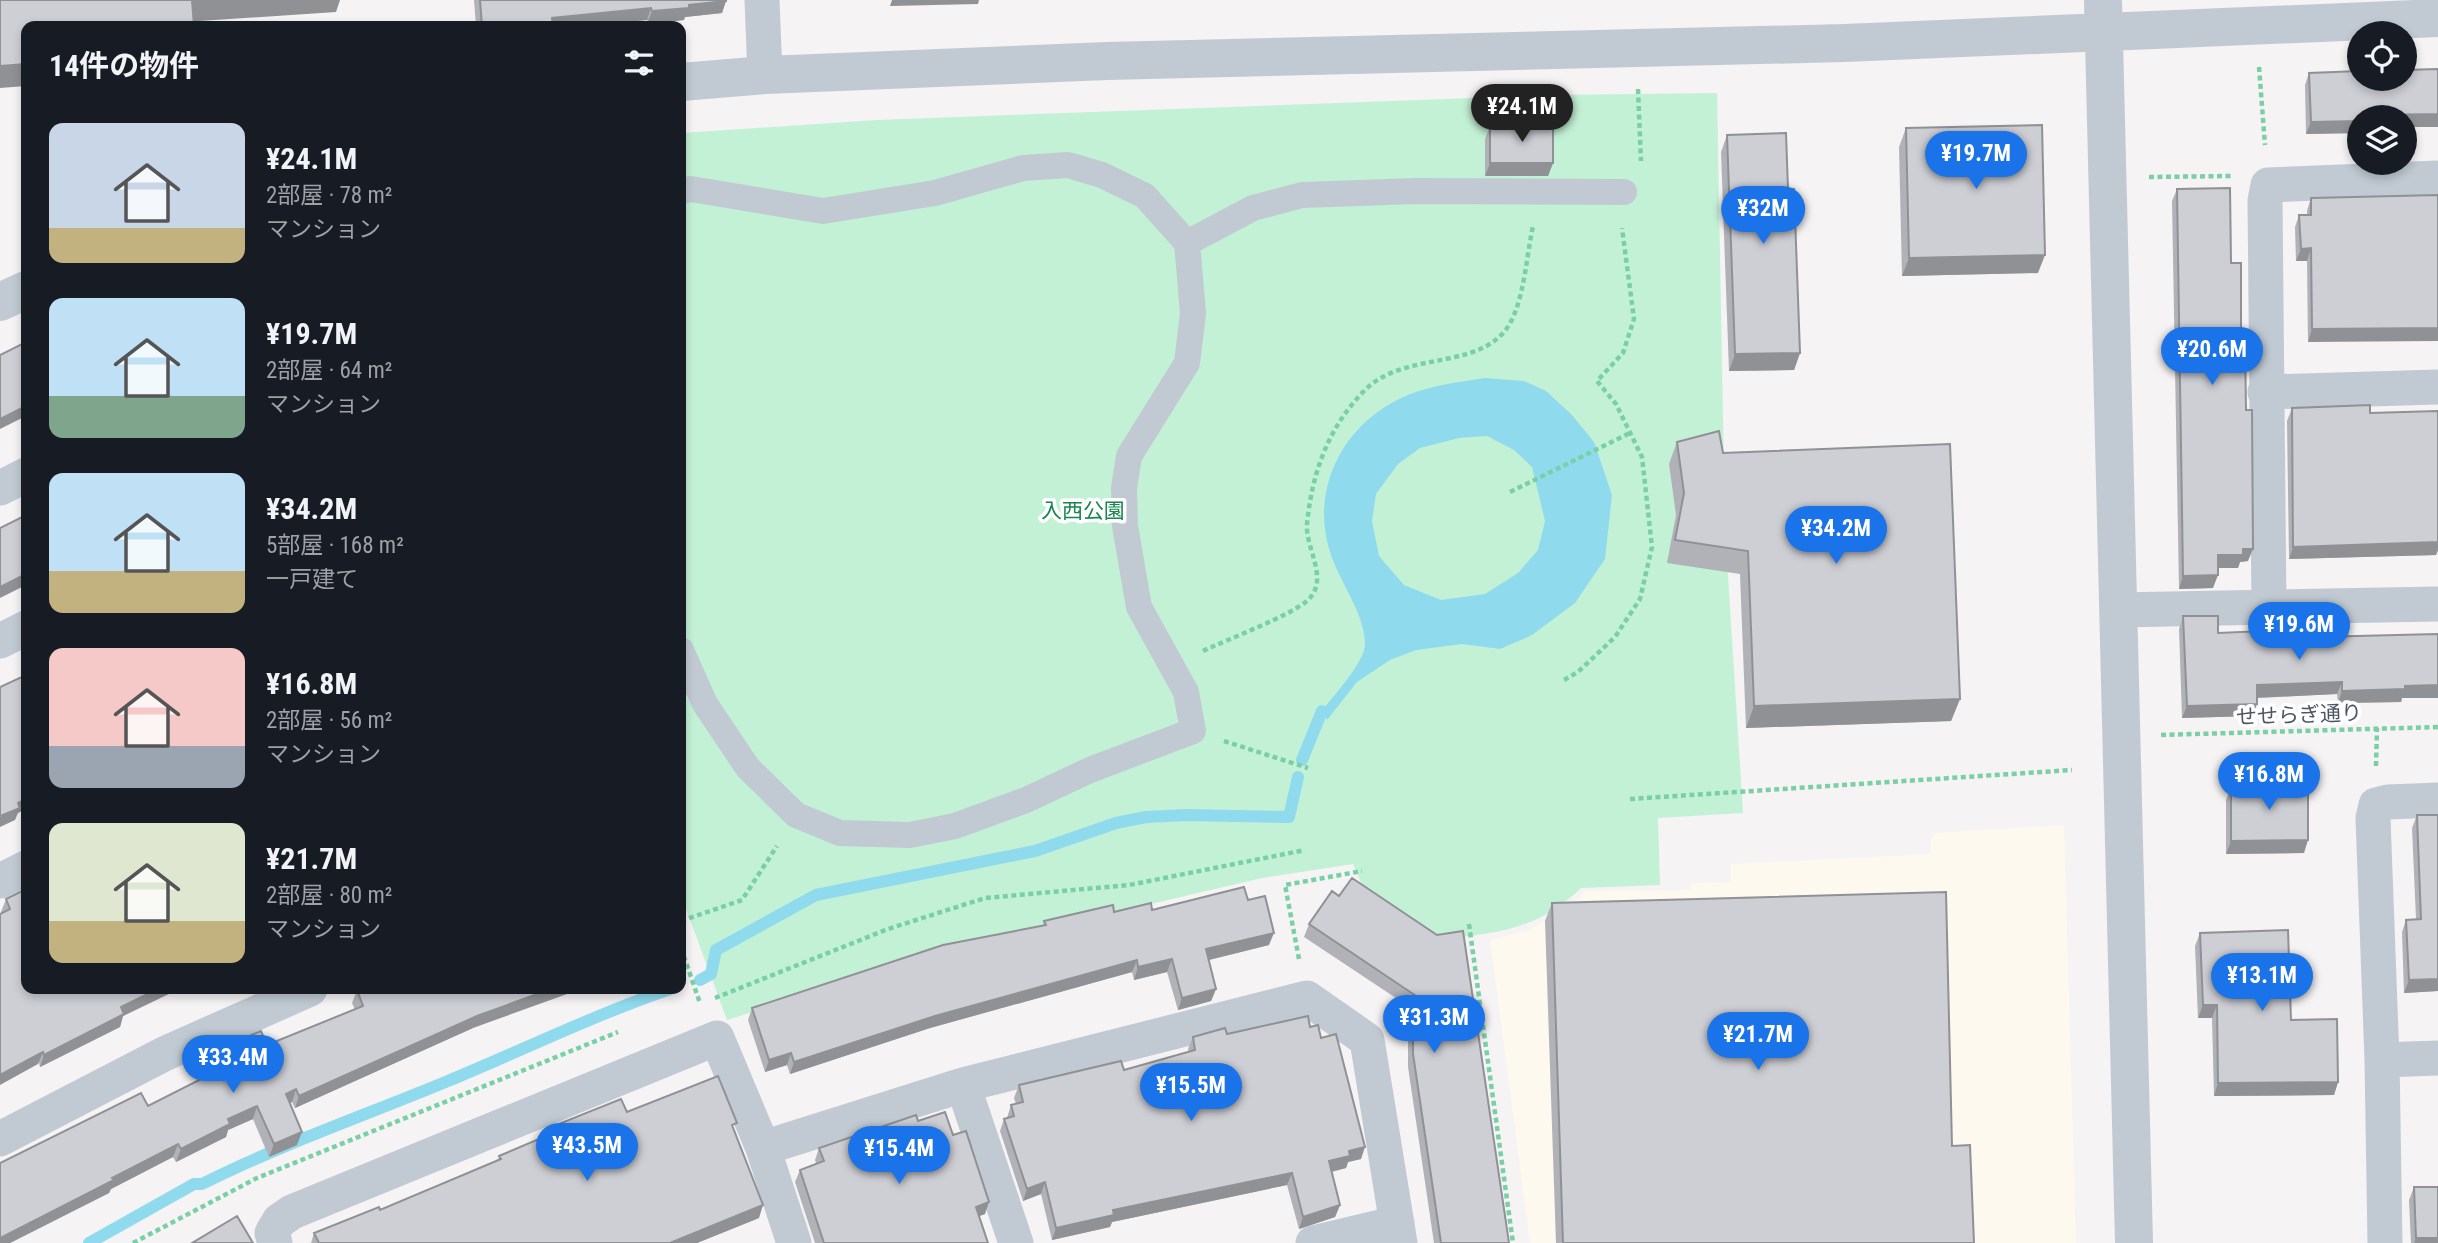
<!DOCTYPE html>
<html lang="ja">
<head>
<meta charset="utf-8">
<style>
  body { margin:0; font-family:"Roboto Condensed","Noto Sans JP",sans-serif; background:#242831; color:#f1f3f6; height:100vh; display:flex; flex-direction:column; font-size:26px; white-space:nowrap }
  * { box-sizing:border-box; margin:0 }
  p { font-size:23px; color:#9ea1a6 }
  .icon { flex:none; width:38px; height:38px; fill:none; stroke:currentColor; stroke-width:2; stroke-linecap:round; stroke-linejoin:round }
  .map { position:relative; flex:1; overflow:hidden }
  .panel { position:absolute; left:21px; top:21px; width:665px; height:973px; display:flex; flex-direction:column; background:#171b24; border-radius:14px; box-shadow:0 4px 10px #0003 }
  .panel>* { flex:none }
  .buttons { position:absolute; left:2347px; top:21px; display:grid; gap:14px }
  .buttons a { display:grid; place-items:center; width:70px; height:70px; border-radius:50%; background:#171b24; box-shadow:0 4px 10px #0003; font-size:35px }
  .price { position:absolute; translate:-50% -60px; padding:0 16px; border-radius:24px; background:#1a73e8; color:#fff; font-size:23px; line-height:46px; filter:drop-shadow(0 2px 4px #0008) }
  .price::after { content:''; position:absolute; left:50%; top:42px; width:21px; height:16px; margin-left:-10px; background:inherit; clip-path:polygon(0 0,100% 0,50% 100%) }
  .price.on { background:#222; color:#fff }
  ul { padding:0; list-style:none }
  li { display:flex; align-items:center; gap:21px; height:175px; padding:0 28px }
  li span { display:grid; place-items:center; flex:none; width:196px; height:140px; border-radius:14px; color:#555 }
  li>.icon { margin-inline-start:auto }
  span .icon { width:84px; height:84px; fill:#fffc; stroke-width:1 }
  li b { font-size:30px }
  h2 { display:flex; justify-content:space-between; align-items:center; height:84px; padding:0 28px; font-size:30px }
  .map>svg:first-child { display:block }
  .commercial { fill:#fdf9ef }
  .green { fill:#c3f1d5 }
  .water { fill:#90daee; fill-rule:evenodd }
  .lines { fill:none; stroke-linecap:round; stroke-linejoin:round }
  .stream { stroke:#90daee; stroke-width:12 }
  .path { stroke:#7ad0a6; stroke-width:4.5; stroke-dasharray:5 3.5; stroke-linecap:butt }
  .pedestrian { stroke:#c1cad2; stroke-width:26 }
  .minor { stroke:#c1cad2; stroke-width:35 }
  .tertiary { stroke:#c1cad2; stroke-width:38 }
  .wall { fill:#b0b2b7 }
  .shaded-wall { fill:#909195 }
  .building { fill:#cdcfd5; stroke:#909195; stroke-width:2 }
  .labels { text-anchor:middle; stroke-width:7; stroke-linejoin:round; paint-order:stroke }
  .park-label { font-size:21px; fill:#17864f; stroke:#fff }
  .street-label { font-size:21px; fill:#4a5661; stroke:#fff }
</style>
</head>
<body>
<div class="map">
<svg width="2438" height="1243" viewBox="0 0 2438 1243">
  <rect width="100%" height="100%" fill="#f5f3f3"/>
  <path class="commercial" d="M 2064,825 L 2076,1243 L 1530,1243 L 1490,940 L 1529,930 L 1567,909 L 1586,891 L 1691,890 L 1691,883 L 1731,882 L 1731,864 L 1931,854 L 1931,839 L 1935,833 Z"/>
  <path class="green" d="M 1717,93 L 1725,528 L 1743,813 L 1658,818 L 1660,885 L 1581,888 C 1536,931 1498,932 1440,940 L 1363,887 L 1353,864 L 1262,878 L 929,956 L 727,1020 L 681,895 L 681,133 L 877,120 L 1554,95 Z"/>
  <path class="water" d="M 1485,378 L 1524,381 L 1546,391 L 1571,414 L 1594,442 L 1612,495 L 1605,559 L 1575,603 L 1532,635 L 1500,649 L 1462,644 L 1416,650 L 1390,660 L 1357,682 L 1327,720 L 1322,711 C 1333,696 1365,662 1365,644 C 1365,615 1341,584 1331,555 C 1308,489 1344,421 1408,395 C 1433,385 1459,382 1485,378 ZM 1487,436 L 1514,450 L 1532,467 L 1545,521 L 1538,550 L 1518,573 L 1485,594 L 1441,600 L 1404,585 L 1379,556 L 1372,521 L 1376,494 L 1398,464 L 1420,448 L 1459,438 Z"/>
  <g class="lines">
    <path class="stream" d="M 1302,760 L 1322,711
      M 700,980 L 711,974 L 716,950 L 816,895 L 1035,851 L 1116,823 L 1146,817 L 1187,815 L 1289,817 L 1298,777
      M 89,1243 L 194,1184 L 202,1184 C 282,1144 366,1115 448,1081 C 523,1050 594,1015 670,989"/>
    <path class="path" d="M 2259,67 L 2265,145
      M 1638,89 L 1641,161
      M 2149,177 L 2231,176
      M 1510,492 L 1630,433
      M 1203,651 C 1226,640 1292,615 1308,600 C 1330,579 1305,548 1307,524 C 1312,473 1328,428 1364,391 C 1406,347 1490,375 1514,315 C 1525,288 1527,254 1533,226
      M 1564,680 L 1578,672 L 1615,637 L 1640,599 L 1652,547 L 1642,457 L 1616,404 L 1597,381 L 1623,353 L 1634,319 L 1622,228
      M 2161,735 L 2438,727
      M 1224,741 L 1308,768
      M 2376,766 L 2377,728
      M 1630,799 L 2072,770
      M 681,921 L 742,900 L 777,846
      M 1469,924 L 1513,1243
      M 681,948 L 700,1003
      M 1299,959 L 1285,885 L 1362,871
      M 715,998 L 888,929 L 985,898 L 1129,885 L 1305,850
      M 133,1243 L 257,1178 L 618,1032"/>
    <path class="pedestrian" d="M 681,191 L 691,189 L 823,211 L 935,193 L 1023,168 L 1068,165 L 1102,175 L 1145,196 L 1187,243 L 1193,313 L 1187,363 L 1129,456 L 1124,488 L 1125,526 L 1139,607 L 1186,692 L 1193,731 L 1090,770 L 1026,800 L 955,826 L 910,835 L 840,833 L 796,815 L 748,768 L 705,704 L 681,650
      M 1187,243 L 1253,208 L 1302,195 L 1416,191 L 1624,192"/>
    <path class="minor" d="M 762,0 L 765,75
      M 2265,392 L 2438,387
      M 0,488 L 26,475
      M 2269,609 L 2265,201 L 2268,185 L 2438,178
      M 2118,610 L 2438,604
      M 0,641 L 26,628
      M 0,881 L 26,868
      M 2382,1060 L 2438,1058
      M 963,1085 L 1016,1243
      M 0,1139 L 164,1054 L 310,989
      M 763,1148 L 963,1085 L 1307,998 L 1367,1040 L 1400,1243
      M 275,1243 L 272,1233 L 279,1221 L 292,1212 L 717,1038 L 763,1148 L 794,1243
      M 1313,1243 L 1397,1223
      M 2385,1243 L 2382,1060 L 2373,818 L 2376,805 L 2388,802 L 2438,800"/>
    <path class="tertiary" d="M 2103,0 L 2134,1243
      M 681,82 L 765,75 L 1107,61 L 1845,43 L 2438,18
      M 0,302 L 26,290"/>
  </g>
  <path class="wall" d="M 474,0 L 726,0 L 722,13 L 685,17 L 684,20 L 647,24 L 647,20 L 585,26 L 476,26 Z
    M 2309,73 L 2438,127 L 2404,127 L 2404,117 L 2359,117 L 2359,133 L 2306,134 L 2305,85 Z
    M 1490,126 L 1553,163 L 1548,176 L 1485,176 L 1485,139 Z
    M 1906,128 L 2038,273 L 1902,276 L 1899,147 Z
    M 1727,135 L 1788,189 L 1800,353 L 1794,370 L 1729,371 L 1721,152 Z
    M 2177,189 L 2231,263 L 2241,341 L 2248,561 L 2240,562 L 2238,568 L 2218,568 L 2213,588 L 2179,589 L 2172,201 Z
    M 2438,195 L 2308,342 L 2307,261 L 2296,261 L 2295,227 L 2299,215 L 2307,215 L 2307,211 L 2311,198 Z
    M 2292,408 L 2370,413 L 2438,550 L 2436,555 L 2289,559 L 2287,421 Z
    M 1677,442 L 1723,453 L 1960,699 L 1951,721 L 1746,728 L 1740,574 L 1667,563 L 1676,515 L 1669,464 Z
    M 2183,616 L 2218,633 L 2316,637 L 2402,698 L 2401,702 L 2338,703 L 2337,694 L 2257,698 L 2253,716 L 2182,718 L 2179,629 Z
    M 2251,778 L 2285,787 L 2304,853 L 2226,854 L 2226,800 L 2231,787 L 2247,787 Z
    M 2417,815 L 2438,991 L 2404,993 L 2402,932 L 2406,920 L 2416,919 L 2412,828 Z
    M 26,889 L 26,989 L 179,989 L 123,1016 L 120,1027 L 40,1067 L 1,912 L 6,899 Z
    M 1339,896 L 1437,935 L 1509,1243 L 1434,1243 L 1408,1067 L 1408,1028 L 1413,1016 L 1420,1014 L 1304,937 L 1309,924 Z
    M 1248,900 L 1269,945 L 1208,960 L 1216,989 L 1211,1001 L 1178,1010 L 1167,972 L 1134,980 L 1132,972 L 930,1028 L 790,1074 L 787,1065 L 765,1072 L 748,1020 L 752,1008 L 1043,926 L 1044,921 L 1114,912 L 1152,910 Z
    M 1552,903 L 1952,1146 L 1974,1243 L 1556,1243 L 1545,921 Z
    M 2200,933 L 2291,1020 L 2338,1082 L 2334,1095 L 2214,1096 L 2212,1018 L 2198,1018 L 2195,946 Z
    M 357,990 L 473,1028 L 295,1108 L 292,1102 L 290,1103 L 297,1145 L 269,1157 L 253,1119 L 228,1130 L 226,1137 L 176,1162 L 173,1157 L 111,1189 L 109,1193 L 10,1243 L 0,1243 L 148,1106 L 219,1070 L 222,1060 L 227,1059 L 226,1057 L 230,1044 L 267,1045 L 355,1010 L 352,1003 Z
    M 1310,1027 L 1321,1038 L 1361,1159 L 1348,1162 L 1346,1168 L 1332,1172 L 1340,1205 L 1335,1217 L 1299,1229 L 1287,1185 L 1112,1222 L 1110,1227 L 1052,1240 L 1041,1194 L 1023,1201 L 1000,1131 L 1004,1119 L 1007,1118 L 1011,1105 L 1016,1104 L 1014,1098 L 1019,1085 L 1124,1070 L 1189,1052 L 1188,1049 L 1193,1037 Z
    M 627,1112 L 734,1131 L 759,1218 L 697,1243 L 311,1243 L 314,1233 L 380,1210 L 498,1160 L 499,1156 L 553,1133 L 556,1125 Z
    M 918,1121 L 953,1135 L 985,1214 L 979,1216 L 988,1243 L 815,1243 L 795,1182 L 800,1170 L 816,1163 L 815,1160 L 819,1148 Z
    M 2414,1187 L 2438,1243 L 2411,1243 L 2409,1200 Z"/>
  <path class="shaded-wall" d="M 191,0 L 340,0 L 336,12 L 184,22 Z
    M 892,0 L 979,0 L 978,4 L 890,6 Z
    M 726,1 L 722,13 L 685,17 L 684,20 L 647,24 L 652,11 L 689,5 Z
    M 651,8 L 647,20 L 585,26 L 549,26 L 552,18 Z
    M 26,64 L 26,86 L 0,88 L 0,66 Z
    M 2438,114 L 2438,127 L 2404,127 L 2404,117 L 2373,117 L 2373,115 Z
    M 2359,121 L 2359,133 L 2306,134 L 2311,122 Z
    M 1490,163 L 1553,163 L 1548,176 L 1485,176 Z
    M 2311,248 L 2307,261 L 2296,261 L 2301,249 Z
    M 2045,255 L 2038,273 L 1902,276 L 1909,258 Z
    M 2438,328 L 2438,341 L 2308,342 L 2312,329 Z
    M 1800,353 L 1794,370 L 1729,371 L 1735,354 Z
    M 26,406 L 26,416 L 0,429 L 0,419 Z
    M 2438,542 L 2438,550 L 2436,555 L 2289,559 L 2293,547 Z
    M 2243,549 L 2253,549 L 2248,561 L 2240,562 L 2238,568 L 2213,568 L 2218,555 Z
    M 26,574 L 26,585 L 0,598 L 0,587 Z
    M 2218,575 L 2213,588 L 2179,589 L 2183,576 Z
    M 2342,682 L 2337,694 L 2252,698 L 2257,685 Z
    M 2438,685 L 2438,698 L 2402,698 L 2401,702 L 2338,703 L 2342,691 L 2405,686 Z
    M 1960,699 L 1951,721 L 1746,728 L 1754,706 Z
    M 2257,704 L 2253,716 L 2182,718 L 2187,706 Z
    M 26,799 L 26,809 L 18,813 L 15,820 L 0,827 L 0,817 L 18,803 Z
    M 2308,840 L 2304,853 L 2226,854 L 2231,841 Z
    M 1274,933 L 1269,945 L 1201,962 L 1206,949 Z
    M 1172,959 L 1167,972 L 1134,980 L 1138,967 Z
    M 1137,960 L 1132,972 L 930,1028 L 790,1074 L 794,1062 L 935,1016 Z
    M 2438,979 L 2438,991 L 2404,993 L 2409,980 Z
    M 158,989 L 179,989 L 123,1016 L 120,1027 L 40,1067 L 44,1055 L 121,1007 Z
    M 551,989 L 581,989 L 473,1028 L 295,1108 L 299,1096 L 477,1016 Z
    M 1216,989 L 1211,1001 L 1178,1010 L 1182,998 Z
    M 2203,1005 L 2217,1005 L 2212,1018 L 2198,1018 Z
    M 43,1052 L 38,1064 L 0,1085 L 0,1075 Z
    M 791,1053 L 787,1065 L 765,1072 L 769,1060 Z
    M 2338,1082 L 2334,1095 L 2214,1096 L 2218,1083 Z
    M 296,1089 L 292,1102 L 282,1107 L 286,1094 Z
    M 257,1106 L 253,1119 L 228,1130 L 226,1137 L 176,1162 L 181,1149 L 228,1119 Z
    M 302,1132 L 297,1145 L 269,1157 L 274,1144 Z
    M 178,1144 L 173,1157 L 111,1189 L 109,1193 L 10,1243 L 0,1243 L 0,1238 L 112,1178 Z
    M 1365,1147 L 1361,1159 L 1348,1162 L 1346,1168 L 1325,1173 L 1329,1161 L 1349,1151 Z
    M 1292,1173 L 1287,1185 L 1112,1222 L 1110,1227 L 1052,1240 L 1056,1228 L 1113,1210 Z
    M 1045,1182 L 1041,1194 L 1023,1201 L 1027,1189 Z
    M 989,1202 L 985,1214 L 972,1219 L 976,1207 Z
    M 763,1205 L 759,1218 L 697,1243 L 670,1243 Z
    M 1340,1205 L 1335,1217 L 1299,1229 L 1303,1217 Z
    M 2416,1238 L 2438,1238 L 2438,1243 L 2414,1243 Z"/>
  <path class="building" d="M 0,0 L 192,0 L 194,26 L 26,26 L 26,64 L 0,66 Z
    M 480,0 L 726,0 L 726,1 L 689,5 L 689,8 L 652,11 L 651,8 L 552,18 L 553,26 L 482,26 Z
    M 2438,69 L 2438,114 L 2373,115 L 2373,117 L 2359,117 L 2359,121 L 2311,122 L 2309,73 L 2359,71 L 2359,79 L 2404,79 L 2404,70 Z
    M 2042,125 L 2045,255 L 1909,258 L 1906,128 Z
    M 1490,126 L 1553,126 L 1553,163 L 1490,163 Z
    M 1786,133 L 1788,189 L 1794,189 L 1800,353 L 1735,354 L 1727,135 Z
    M 2230,188 L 2231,263 L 2241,263 L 2241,341 L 2245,341 L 2246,410 L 2252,410 L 2253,549 L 2243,549 L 2243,555 L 2218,555 L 2218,575 L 2183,576 L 2177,189 Z
    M 2438,195 L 2438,328 L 2312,329 L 2311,248 L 2301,249 L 2299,215 L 2311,215 L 2311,198 Z
    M 26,342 L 26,406 L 0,419 L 0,355 Z
    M 2370,405 L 2370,413 L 2438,411 L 2438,542 L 2293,547 L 2292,408 Z
    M 1719,431 L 1723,453 L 1950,444 L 1960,699 L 1754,706 L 1748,551 L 1675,540 L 1684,493 L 1677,442 Z
    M 26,515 L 26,574 L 0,587 L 0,528 Z
    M 2183,616 L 2218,616 L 2218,633 L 2315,629 L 2316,637 L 2438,634 L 2438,685 L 2405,686 L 2405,689 L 2342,691 L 2342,682 L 2257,685 L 2257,704 L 2187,706 Z
    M 26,675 L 26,799 L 18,803 L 20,808 L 0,816 L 0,687 Z
    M 2251,778 L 2285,778 L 2285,787 L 2308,787 L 2308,840 L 2231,841 L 2231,787 L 2251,787 Z
    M 2417,815 L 2438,815 L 2438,979 L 2409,980 L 2406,920 L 2421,919 Z
    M 1352,878 L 1437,935 L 1463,931 L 1509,1243 L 1441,1243 L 1413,1054 L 1413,1016 L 1437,1010 L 1309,924 L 1332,891 L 1339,896 Z
    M 1244,887 L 1248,900 L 1265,896 L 1274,933 L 1206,949 L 1216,989 L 1182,998 L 1172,959 L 1138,967 L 1137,960 L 935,1016 L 794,1062 L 791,1053 L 769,1060 L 752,1008 L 943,945 L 1046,925 L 1044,921 L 1113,905 L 1114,912 L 1151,903 L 1152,910 Z
    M 26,889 L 26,989 L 158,989 L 121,1007 L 124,1014 L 44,1055 L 43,1052 L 0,1075 L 0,914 L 10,909 L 6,899 Z
    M 1946,892 L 1952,1146 L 1970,1145 L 1974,1243 L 1563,1243 L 1552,903 Z
    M 2288,930 L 2291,1020 L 2337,1019 L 2338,1082 L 2218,1083 L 2217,1005 L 2203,1005 L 2200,933 Z
    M 360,989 L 551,989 L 477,1016 L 299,1096 L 296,1089 L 286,1094 L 302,1132 L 274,1144 L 257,1106 L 228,1119 L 230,1124 L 181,1149 L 178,1144 L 112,1178 L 114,1180 L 0,1238 L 0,1163 L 141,1093 L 148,1106 L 225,1067 L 222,1060 L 235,1055 L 230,1044 L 261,1031 L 267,1045 L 363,1006 L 357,990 Z
    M 1308,1016 L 1310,1027 L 1318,1025 L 1321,1038 L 1336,1034 L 1365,1147 L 1349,1151 L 1350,1156 L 1329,1161 L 1340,1205 L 1303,1217 L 1292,1173 L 1113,1210 L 1114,1215 L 1056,1228 L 1045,1182 L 1027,1189 L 1004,1119 L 1014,1116 L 1011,1105 L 1023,1102 L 1019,1085 L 1121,1061 L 1124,1070 L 1195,1050 L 1193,1037 L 1225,1028 L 1227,1034 Z
    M 718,1076 L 737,1123 L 732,1125 L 763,1205 L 670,1243 L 319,1243 L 314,1233 L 379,1207 L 380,1210 L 501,1159 L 499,1156 L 558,1131 L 556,1125 L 621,1099 L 627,1112 Z
    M 945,1112 L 953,1135 L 966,1131 L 989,1202 L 976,1207 L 988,1243 L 824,1243 L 800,1170 L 824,1161 L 819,1148 L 916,1115 L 918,1121 Z
    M 2414,1187 L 2438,1187 L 2438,1238 L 2416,1238 Z
    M 237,1216 L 253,1243 L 192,1243 Z"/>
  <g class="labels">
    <g class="park-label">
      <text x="1083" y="518">入西公園</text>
    </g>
    <g class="street-label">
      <text transform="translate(2299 715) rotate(-2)" y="7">せせらぎ通り</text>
    </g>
  </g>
</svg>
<div class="buttons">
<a><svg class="icon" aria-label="locate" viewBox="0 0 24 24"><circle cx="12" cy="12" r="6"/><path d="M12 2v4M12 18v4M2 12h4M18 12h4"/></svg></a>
<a><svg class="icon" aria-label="layers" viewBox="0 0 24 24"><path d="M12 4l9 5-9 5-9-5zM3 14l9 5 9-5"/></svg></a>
</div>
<b class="price on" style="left:1522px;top:144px">¥24.1M</b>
<b class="price" style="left:1976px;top:191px">¥19.7M</b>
<b class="price" style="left:1763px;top:246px">¥32M</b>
<b class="price" style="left:2212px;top:387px">¥20.6M</b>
<b class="price" style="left:1836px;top:566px">¥34.2M</b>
<b class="price" style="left:2299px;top:662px">¥19.6M</b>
<b class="price" style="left:2269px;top:812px">¥16.8M</b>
<b class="price" style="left:2262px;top:1013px">¥13.1M</b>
<b class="price" style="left:1434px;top:1055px">¥31.3M</b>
<b class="price" style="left:1758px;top:1072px">¥21.7M</b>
<b class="price" style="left:233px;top:1095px">¥33.4M</b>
<b class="price" style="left:1191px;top:1123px">¥15.5M</b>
<b class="price" style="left:587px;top:1183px">¥43.5M</b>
<b class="price" style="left:899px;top:1186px">¥15.4M</b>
<section class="panel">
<h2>14件の物件<svg class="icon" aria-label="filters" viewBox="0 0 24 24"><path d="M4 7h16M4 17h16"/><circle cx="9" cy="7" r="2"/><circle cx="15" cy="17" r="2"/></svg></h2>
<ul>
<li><span style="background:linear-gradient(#c9d6e8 75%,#c2b280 0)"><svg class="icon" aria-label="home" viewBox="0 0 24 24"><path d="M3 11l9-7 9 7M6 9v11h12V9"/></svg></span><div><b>¥24.1M</b><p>2部屋 · 78 m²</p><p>マンション</p></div></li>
<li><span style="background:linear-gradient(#bfe0f5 70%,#7fa58c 0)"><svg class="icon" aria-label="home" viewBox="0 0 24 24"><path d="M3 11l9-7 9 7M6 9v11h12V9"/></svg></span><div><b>¥19.7M</b><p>2部屋 · 64 m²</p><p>マンション</p></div></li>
<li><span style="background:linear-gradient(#bfe0f5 70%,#c2b280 0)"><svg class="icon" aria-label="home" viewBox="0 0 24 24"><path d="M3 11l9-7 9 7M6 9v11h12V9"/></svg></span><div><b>¥34.2M</b><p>5部屋 · 168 m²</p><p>一戸建て</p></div></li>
<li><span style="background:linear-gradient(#f6c9c9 70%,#9aa5b1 0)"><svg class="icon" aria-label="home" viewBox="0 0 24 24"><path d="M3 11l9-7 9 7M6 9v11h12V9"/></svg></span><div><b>¥16.8M</b><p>2部屋 · 56 m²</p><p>マンション</p></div></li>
<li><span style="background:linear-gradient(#dfe7d0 70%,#c2b280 0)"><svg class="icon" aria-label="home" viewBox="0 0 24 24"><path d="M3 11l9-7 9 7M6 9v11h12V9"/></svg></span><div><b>¥21.7M</b><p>2部屋 · 80 m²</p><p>マンション</p></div></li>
</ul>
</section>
</div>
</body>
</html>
